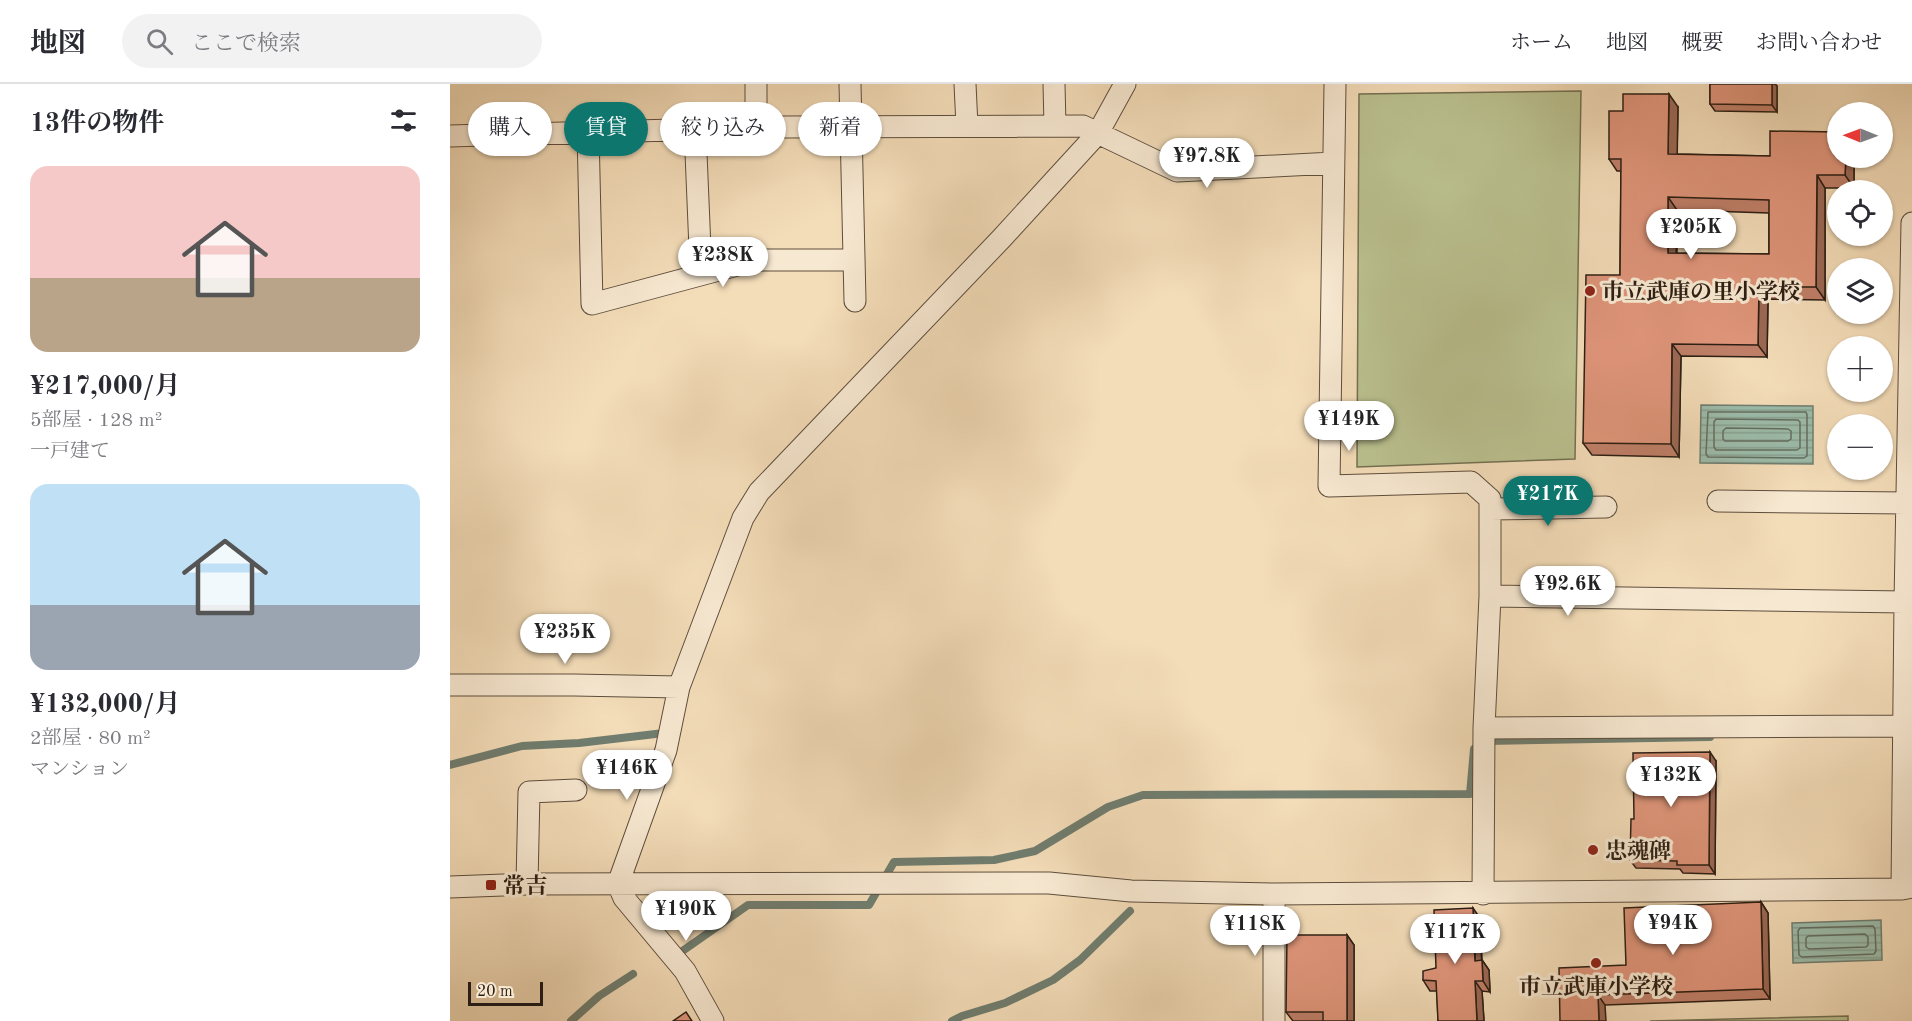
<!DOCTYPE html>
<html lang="ja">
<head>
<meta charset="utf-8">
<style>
  body { margin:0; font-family:"Old Standard TT","Noto Serif JP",serif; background:#f2f2f3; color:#2b2b33; height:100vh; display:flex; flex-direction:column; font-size:22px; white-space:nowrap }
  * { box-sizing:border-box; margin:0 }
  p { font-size:20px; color:#7c7c81 }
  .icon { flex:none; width:33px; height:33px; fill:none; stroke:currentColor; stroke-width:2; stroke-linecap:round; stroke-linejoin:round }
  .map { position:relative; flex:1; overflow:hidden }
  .sheet { display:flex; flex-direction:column; background:#fff; width:450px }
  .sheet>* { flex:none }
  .banner { position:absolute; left:18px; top:18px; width:570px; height:54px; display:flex; gap:12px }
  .needle { width:39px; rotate:271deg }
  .tools { position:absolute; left:1377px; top:18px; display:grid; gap:12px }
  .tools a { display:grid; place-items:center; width:66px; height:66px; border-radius:50%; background:#fff; box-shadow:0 2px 4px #0004; font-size:30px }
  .scale { position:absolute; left:18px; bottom:15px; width:75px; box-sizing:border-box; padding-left:6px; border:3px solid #2d1f14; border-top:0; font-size:16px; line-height:21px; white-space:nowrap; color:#2d1f14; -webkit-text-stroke:4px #f7e8d1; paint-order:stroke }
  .price { position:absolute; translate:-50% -51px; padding:0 14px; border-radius:21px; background:#fff; color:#222; font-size:20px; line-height:39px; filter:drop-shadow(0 2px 3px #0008) }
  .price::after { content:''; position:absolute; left:50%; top:36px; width:18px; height:14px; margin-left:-9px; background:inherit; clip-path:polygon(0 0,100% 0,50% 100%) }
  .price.selected { background:#0f766e; color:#fff }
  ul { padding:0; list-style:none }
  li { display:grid; align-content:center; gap:12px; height:318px; padding:0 30px }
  li span { display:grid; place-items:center; height:186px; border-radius:18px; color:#555 }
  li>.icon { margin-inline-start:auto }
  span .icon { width:108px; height:108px; fill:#fffc; stroke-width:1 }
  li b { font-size:26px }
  h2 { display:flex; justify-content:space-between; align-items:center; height:72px; padding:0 30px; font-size:26px }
  .tag { padding:0 21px; border-radius:27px; background:#fff; box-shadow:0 2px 4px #0004; font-size:21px; line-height:54px }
  .tag.selected { background:#0f766e; color:#fff }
  header { display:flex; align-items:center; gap:36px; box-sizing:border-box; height:84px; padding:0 30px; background:#fff; border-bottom:2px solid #e1e1e2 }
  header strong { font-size:28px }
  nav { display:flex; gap:33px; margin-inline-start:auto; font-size:21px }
  .search { width:420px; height:54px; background:#f2f2f3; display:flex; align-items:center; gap:15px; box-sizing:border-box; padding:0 21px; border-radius:33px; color:#7c7c81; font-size:22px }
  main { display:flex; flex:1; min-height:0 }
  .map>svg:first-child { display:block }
  .pitch { fill:#bac08f; stroke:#747052; stroke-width:1.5 }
  .water { fill:url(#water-rules); stroke:#707d6f; stroke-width:1.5 }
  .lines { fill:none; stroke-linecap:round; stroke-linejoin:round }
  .shore { stroke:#646e60; stroke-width:1.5 }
  .stream { stroke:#707d6f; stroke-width:8 }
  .street-casing { stroke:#5e4e3d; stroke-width:23 }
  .street { stroke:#f7e8d1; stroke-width:21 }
  .wall { fill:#bf7f68; stroke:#2d1f14; stroke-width:1.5; fill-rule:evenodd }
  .shaded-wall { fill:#9b6855; stroke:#2d1f14; stroke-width:1.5 }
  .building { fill:#de9479; stroke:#2d1f14; stroke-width:1.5; fill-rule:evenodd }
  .poi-dot { fill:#8f2418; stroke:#f7e8d1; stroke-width:2 }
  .labels { text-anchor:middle; stroke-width:6; stroke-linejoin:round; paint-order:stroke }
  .poi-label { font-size:22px; font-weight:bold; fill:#2d1f14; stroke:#f7e8d1; text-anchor:start }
</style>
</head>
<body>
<header>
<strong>地図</strong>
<div class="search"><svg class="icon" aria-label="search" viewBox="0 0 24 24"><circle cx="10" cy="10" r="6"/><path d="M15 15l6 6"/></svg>ここで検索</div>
<nav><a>ホーム</a><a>地図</a><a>概要</a><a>お問い合わせ</a></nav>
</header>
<main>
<section class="sheet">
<h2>13件の物件<svg class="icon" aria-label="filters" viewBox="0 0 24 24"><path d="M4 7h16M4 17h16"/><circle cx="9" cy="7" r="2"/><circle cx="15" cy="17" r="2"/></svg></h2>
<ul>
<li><span style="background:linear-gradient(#f6c9c9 60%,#b9a48a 0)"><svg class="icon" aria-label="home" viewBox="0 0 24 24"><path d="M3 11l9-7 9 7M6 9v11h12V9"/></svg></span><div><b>¥217,000/月</b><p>5部屋 · 128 m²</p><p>一戸建て</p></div></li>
<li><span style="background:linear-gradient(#bfe0f5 65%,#9aa5b1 0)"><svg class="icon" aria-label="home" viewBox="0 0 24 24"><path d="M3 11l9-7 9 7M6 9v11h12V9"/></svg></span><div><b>¥132,000/月</b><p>2部屋 · 80 m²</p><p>マンション</p></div></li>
</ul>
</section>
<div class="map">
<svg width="1462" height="937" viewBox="0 0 1462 937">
  <defs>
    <pattern id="water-rules" width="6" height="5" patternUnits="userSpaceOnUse" patternTransform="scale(1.5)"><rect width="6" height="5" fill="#9cbcab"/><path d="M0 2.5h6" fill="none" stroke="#87a192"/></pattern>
  </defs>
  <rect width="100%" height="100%" fill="#f3dcb8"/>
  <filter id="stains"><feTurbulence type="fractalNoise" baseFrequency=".00333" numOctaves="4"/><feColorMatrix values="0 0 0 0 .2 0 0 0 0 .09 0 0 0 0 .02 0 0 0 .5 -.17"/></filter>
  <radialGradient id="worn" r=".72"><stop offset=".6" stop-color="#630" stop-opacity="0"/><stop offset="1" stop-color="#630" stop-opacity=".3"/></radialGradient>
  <path class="pitch" d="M 1131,7 L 1125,375 L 907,383 L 909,10 Z
    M 1398,932 L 1398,937 L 1200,937 Z"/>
  <path class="water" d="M 1251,321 L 1363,322 L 1363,380 L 1250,379 Z
    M 1431,836 L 1432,876 L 1343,879 L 1342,839 Z"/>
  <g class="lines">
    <path class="shore" d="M 1258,328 L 1356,328 L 1357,331 L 1357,372 L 1354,374 L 1258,373 L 1256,370 Z
      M 1266,335 L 1348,336 L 1350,338 L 1350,364 L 1347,366 L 1266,366 L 1264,363 L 1264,338 Z
      M 1276,344 L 1338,345 L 1341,347 L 1341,355 L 1338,357 L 1275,357 L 1273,355 L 1273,347 Z
      M 1423,842 L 1425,845 L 1426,867 L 1424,870 L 1352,873 L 1349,871 L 1348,847 L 1350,844 Z
      M 1415,850 L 1418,853 L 1418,861 L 1416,863 L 1359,865 L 1356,863 L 1356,854 L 1358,852 Z"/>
    <path class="stream" d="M 1035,657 L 1260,653
      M 0,681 L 72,662 L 129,659 L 214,649 L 215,646
      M 231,868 L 298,821 L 419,821 L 444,778 L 544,776 L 585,767 L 658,723 L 693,711 L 1020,710 L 1024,665
      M 121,937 L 149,912 L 183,890
      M 502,937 L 512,932 L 555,919 L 603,896 L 630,876 L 680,827"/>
    <g class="street-casing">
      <path id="street" d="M 306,0 L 306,43
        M 400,0 L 405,217
        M 515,0 L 517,42
        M 604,0 L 605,42
        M 885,0 L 879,402 L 1021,398 L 1040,415 L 1040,512
        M 245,45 L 251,189
        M 138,48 L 142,220 L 306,176 L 404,176
        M 0,52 L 330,43 L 633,42 L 727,87 L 883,79
        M 1268,417 L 1457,419
        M 1040,425 L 1156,423
        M 0,601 L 124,601 L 229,603
        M 1034,644 L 1453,642
        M 77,800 L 79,708 L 126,706
        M 0,803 L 77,800 L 599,799 L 681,807 L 824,810 L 1452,805 L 1462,803
        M 1452,805 L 1455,518 L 1462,139
        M 824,810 L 824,937
        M 1033,810 L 1034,644 L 1040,512 L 1455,518
        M 263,937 L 235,887 L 174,814 L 168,800 L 216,666 L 229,603 L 293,434 L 309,408 L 551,155 L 648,49 L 675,0"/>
    </g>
    <use href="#street" class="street"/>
  </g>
  <path class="wall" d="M 1260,0 L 1325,0 L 1327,2 L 1327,28 L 1265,27 L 1260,20 Z
    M 1228,23 L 1227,70 L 1404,74 L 1404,104 L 1375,104 L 1375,216 L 1318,215 L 1317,273 L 1231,272 L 1229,373 L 1142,371 L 1133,359 L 1170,191 L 1171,87 L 1167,87 L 1159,75 ZM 1227,126 L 1319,129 L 1319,170 L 1227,169 Z
    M 1266,677 L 1265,790 L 1233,789 L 1230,785 L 1186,784 L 1180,776 L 1184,735 Z
    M 1311,818 L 1318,829 L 1320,915 L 1155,921 L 1110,937 L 1176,881 Z
    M 1030,834 L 1032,876 L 1039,886 L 1040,908 L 1032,907 L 1034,937 L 988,937 L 987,907 L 980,907 L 973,896 L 986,884 Z
    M 897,851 L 904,861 L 904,937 L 843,937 L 836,928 Z"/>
  <path class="shaded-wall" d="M 1322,0 L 1325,0 L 1327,2 L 1327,28 L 1322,21 Z
    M 1219,10 L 1228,23 L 1227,82 L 1218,70 Z
    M 1396,74 L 1404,74 L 1404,104 L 1395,91 Z
    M 1367,91 L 1375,104 L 1375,216 L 1366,203 Z
    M 1218,113 L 1227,126 L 1226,181 L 1218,169 Z
    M 1309,203 L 1318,215 L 1317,273 L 1308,261 Z
    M 1222,260 L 1231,272 L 1229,373 L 1221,360 Z
    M 1260,668 L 1266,677 L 1265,790 L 1259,781 Z
    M 1311,818 L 1318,829 L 1320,915 L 1313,905 Z
    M 1023,824 L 1030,834 L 1032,888 L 1025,877 Z
    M 897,851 L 904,861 L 904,937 L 897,937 Z
    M 1032,876 L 1039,886 L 1040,908 L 1033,897 Z
    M 1025,897 L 1032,907 L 1034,937 L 1027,937 Z
    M 1148,911 L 1155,921 L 1156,937 L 1149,937 Z"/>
  <path class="building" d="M 1260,0 L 1322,0 L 1322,21 L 1260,20 Z
    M 1173,10 L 1219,10 L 1218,70 L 1320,72 L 1320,47 L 1388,48 L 1388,74 L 1396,74 L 1395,91 L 1367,91 L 1366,203 L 1309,203 L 1308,261 L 1222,260 L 1221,360 L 1133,359 L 1136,191 L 1170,191 L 1171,75 L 1159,75 L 1159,27 L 1173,27 ZM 1218,113 L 1319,116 L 1319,170 L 1218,169 Z
    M 1260,668 L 1259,781 L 1227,781 L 1227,777 L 1180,776 L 1181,735 L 1184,735 L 1183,669 Z
    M 1311,818 L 1313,905 L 1148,911 L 1149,937 L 1110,937 L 1109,884 L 1176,881 L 1174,824 Z
    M 1023,824 L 1025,877 L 1032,876 L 1033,897 L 1025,897 L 1027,937 L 988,937 L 986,897 L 973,896 L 973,887 L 986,884 L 984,826 Z
    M 837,851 L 897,851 L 897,937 L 873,937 L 873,928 L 836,928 Z
    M 236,928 L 242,937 L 223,937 Z"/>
  <g class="poi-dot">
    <circle cx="1140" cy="207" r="6"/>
    <circle cx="1143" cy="766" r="6"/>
    <rect x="35" y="795" width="12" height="12" rx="3"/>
    <circle cx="1146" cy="879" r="6"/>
  </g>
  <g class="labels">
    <g class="poi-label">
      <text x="1152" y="215">市立武庫の里小学校</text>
      <text x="1155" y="774">忠魂碑</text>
      <text x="53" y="809">常吉</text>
      <text x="1146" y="910" text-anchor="middle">市立武庫小学校</text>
    </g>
  </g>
  <rect width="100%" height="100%" filter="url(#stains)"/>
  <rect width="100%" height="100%" fill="url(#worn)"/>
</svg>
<div class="tools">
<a><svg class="needle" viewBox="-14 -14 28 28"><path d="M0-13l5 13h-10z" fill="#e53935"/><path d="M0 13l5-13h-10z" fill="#7c7c81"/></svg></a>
<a><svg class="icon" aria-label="locate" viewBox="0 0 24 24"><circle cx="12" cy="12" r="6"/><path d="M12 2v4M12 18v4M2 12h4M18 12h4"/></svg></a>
<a><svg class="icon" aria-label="layers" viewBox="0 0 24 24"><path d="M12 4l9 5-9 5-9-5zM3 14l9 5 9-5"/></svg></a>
<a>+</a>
<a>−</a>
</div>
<div class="scale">20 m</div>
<b class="price" style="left:757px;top:105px">¥97.8K</b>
<b class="price" style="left:1241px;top:176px">¥205K</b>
<b class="price" style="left:273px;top:204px">¥238K</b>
<b class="price" style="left:899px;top:368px">¥149K</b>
<b class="price selected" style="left:1098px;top:443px">¥217K</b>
<b class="price" style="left:1118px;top:533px">¥92.6K</b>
<b class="price" style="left:115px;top:581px">¥235K</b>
<b class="price" style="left:177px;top:717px">¥146K</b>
<b class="price" style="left:1221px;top:724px">¥132K</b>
<b class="price" style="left:236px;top:858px">¥190K</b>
<b class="price" style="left:1223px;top:872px">¥94K</b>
<b class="price" style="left:805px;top:873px">¥118K</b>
<b class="price" style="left:1005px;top:881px">¥117K</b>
<div class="banner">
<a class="tag">購入</a>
<a class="tag selected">賃貸</a>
<a class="tag">絞り込み</a>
<a class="tag">新着</a>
</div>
</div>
</main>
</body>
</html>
